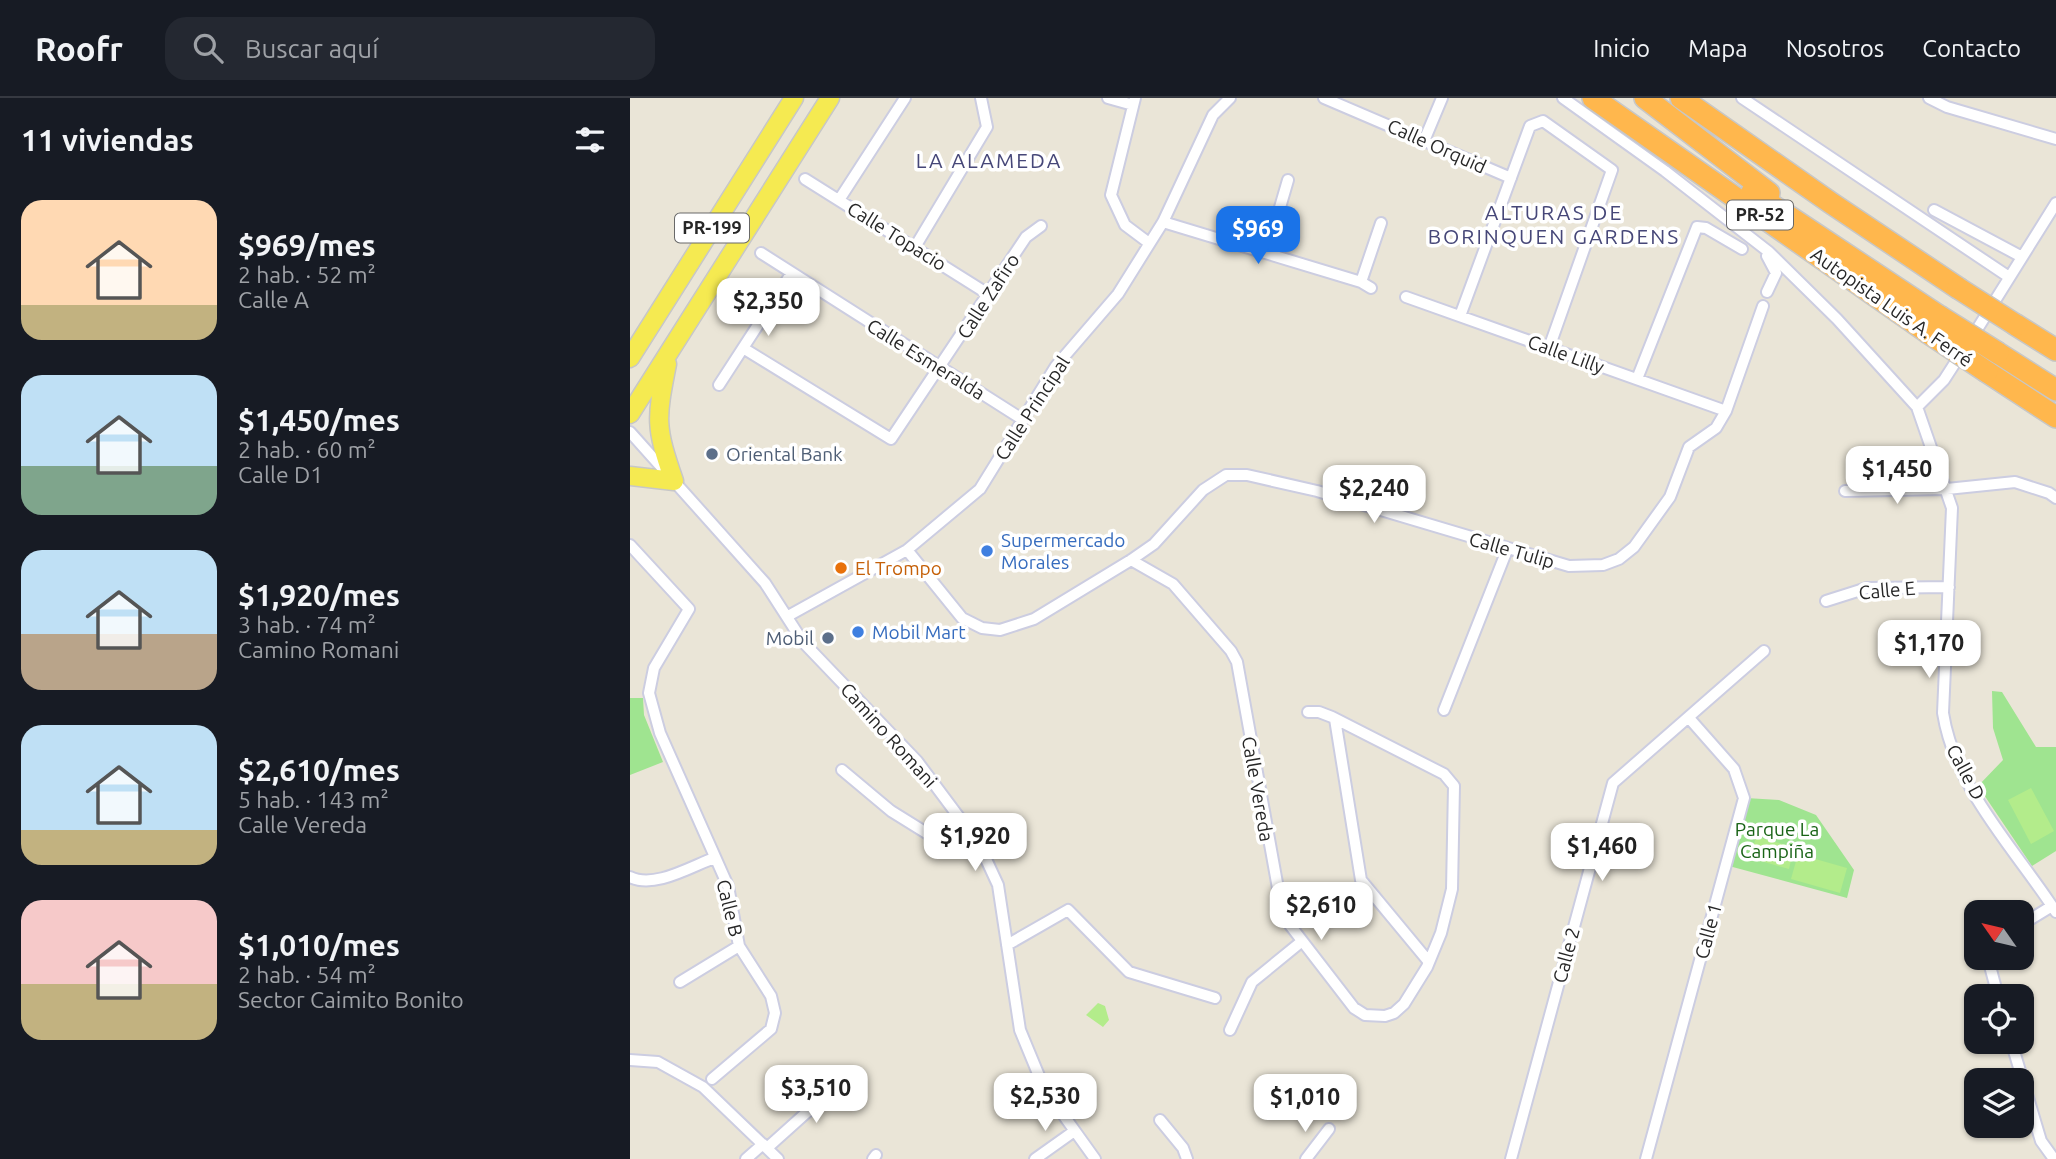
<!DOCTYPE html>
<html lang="es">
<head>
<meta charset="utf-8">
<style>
  body { margin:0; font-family:Ubuntu,sans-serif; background:#242831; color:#f1f3f6; height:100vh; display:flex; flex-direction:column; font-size:26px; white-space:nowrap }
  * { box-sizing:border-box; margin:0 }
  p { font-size:23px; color:#9ea1a6 }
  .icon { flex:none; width:38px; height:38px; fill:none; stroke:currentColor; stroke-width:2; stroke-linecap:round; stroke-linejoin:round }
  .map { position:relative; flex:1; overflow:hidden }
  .panel { display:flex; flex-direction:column; background:#171b24; width:630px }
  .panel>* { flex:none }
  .needle { width:46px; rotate:304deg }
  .tools { position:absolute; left:1334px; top:802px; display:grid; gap:14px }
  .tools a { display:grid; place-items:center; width:70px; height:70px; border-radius:14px; background:#171b24; box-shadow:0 2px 5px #0004; font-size:35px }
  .price { position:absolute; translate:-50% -60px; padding:0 16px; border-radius:14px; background:#fff; color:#222; font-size:23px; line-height:46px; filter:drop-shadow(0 2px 4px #0008) }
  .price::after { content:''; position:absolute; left:50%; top:42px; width:21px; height:16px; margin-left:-10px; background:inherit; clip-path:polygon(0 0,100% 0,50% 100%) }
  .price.current { background:#1a73e8; color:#fff }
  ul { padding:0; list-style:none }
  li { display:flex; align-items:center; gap:21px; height:175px; padding:0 21px }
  li span { display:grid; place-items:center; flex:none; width:196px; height:140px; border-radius:21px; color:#555 }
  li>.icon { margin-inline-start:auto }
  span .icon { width:84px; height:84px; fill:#fffc; stroke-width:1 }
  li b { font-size:30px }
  h2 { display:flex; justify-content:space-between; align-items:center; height:84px; padding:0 21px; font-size:30px }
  header { display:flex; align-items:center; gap:42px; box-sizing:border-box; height:98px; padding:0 35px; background:#171b24; border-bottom:2px solid #363941 }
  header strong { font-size:33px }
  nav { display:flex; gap:38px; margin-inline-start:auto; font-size:24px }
  .search { width:490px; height:63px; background:#242831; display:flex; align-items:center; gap:18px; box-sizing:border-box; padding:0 24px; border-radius:21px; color:#9ea1a6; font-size:26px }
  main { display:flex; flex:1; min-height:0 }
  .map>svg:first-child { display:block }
  .green { fill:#9fe490 }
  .pitch { fill:#b3ec8b }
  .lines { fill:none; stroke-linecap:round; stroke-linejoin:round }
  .street-casing { stroke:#cccde1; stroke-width:14 }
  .primary-casing { stroke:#c7c7c7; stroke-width:21 }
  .highway-casing { stroke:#c7c7c7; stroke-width:24 }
  .street { stroke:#fff; stroke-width:10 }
  .primary { stroke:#f5ea51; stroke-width:18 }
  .highway { stroke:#ffb74d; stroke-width:21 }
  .highway-bridge-casing { stroke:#c7c7c7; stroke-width:24; stroke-linecap:butt }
  .highway-bridge { stroke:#ffb74d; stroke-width:21 }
  .service-dot { fill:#5c6f8a; stroke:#fff; stroke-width:2.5 }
  .shop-dot { fill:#3f7fe0; stroke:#fff; stroke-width:2.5 }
  .food-dot { fill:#e8710a; stroke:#fff; stroke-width:2.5 }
  .labels { text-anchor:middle; stroke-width:7; stroke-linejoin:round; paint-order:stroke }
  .shield { fill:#fff; stroke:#686868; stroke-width:2 }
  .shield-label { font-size:18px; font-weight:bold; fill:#272727 }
  .street-label { font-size:19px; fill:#272727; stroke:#fff }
  .service-label { font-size:19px; fill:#4e5e75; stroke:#fff; text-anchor:start }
  .shop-label { font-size:19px; fill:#366cbe; stroke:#fff; text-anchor:start }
  .food-label { font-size:19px; fill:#c56008; stroke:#fff; text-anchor:start }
  .park-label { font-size:19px; fill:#196416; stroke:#fff }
  .neighbourhood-label { font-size:21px; letter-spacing:2px; fill:#464778; stroke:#fff }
</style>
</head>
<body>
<header>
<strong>Roofr</strong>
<div class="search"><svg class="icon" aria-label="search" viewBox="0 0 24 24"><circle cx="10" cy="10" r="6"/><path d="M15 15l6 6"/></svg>Buscar aquí</div>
<nav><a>Inicio</a><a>Mapa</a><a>Nosotros</a><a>Contacto</a></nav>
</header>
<main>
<section class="panel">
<h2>11 viviendas<svg class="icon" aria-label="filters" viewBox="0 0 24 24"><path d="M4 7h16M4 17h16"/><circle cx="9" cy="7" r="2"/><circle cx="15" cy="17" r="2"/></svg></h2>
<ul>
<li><span style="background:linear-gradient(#ffd9b3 75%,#c2b280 0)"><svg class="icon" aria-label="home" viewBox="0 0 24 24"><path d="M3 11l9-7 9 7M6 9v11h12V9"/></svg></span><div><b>$969/mes</b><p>2 hab. · 52 m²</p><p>Calle A</p></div></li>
<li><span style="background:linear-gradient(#bfe0f5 65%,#7fa58c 0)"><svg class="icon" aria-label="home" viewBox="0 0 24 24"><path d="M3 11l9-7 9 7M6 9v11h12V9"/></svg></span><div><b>$1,450/mes</b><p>2 hab. · 60 m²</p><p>Calle D1</p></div></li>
<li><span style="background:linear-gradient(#bfe0f5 60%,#b9a48a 0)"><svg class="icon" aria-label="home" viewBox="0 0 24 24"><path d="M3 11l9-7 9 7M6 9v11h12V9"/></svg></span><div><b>$1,920/mes</b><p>3 hab. · 74 m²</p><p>Camino Romani</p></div></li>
<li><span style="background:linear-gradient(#bfe0f5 75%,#c2b280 0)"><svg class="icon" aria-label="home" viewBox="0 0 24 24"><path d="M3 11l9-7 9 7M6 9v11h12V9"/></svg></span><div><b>$2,610/mes</b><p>5 hab. · 143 m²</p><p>Calle Vereda</p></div></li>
<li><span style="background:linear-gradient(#f6c9c9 60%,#c2b280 0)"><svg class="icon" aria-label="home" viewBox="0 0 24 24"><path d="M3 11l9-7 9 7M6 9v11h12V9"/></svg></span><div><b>$1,010/mes</b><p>2 hab. · 54 m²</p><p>Sector Caimito Bonito</p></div></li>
</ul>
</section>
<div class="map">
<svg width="1426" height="1061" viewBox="0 0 1426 1061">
  <rect width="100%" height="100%" fill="#eae5d7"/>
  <path class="green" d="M 1362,593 L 1372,594 L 1406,649 L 1426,649 L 1426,753 L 1402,768 L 1348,688 L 1373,662 L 1363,630 Z
    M 0,600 L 13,600 L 14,617 L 33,664 L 0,677 Z
    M 1116,700 L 1149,702 L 1186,717 L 1224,772 L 1217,800 L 1099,768 Z"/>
  <path class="pitch" d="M 1401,690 L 1424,733 L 1401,746 L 1378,702 Z
    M 1126,739 L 1164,749 L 1159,771 L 1120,760 Z
    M 1168,756 L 1217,770 L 1210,795 L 1161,781 Z
    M 468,905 L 475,908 L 479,922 L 473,929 L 456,917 Z"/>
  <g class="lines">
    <g class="street-casing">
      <path id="street" d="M 478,0 L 503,7
        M 505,0 L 481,97 L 495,127 L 519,145
        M 694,0 L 881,80
        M 933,0 L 1035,73 L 1139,154 L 1207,221 L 1287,309 L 1322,410 L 1313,615 C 1325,691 1385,751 1426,814
        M 1112,0 L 1379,179
        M 1299,0 L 1317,9 L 1426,41
        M 794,43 L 812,0
        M 175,81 L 358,196
        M 209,102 L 275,0
        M 1304,112 L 1392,159
        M 533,124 L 731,184 L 741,190
        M 285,149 L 357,29 L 351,0
        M 637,154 L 658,82
        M 131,155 L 392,321
        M 1137,158 L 1146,175 L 1137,194
        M 731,184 L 751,125
        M 776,199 L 1096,313
        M 830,218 L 900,28 L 913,23 L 982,72 L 919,250
        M 1341,241 L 1426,105
        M 113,250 L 261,341 L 396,139 L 411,128
        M 1007,281 L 1067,129 L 1076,130 L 1112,151
        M 89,287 L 161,176
        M 1287,309 L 1314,282 L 1332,254
        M 0,334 L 135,485 L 173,544 L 287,663 L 349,746 L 368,787 L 390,932 L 414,990 L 465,1061
        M 1215,393 L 1317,391 L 1385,384 L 1419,395 L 1426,400
        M 0,447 L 59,511 L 24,570 L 19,595 L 30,635 L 98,788 L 109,848 L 141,898 L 145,915 L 141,931 L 82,981
        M 277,452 L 332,520 L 352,530 L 370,532 L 404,521 L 501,462 L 524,446 L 573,392 L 596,377 L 617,377 L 687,393 L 939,468 L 973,467 L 989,461 L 1004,449 L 1040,399 L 1059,349 L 1086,330 L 1096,313 L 1133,208
        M 501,462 L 543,486 L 601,553 L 607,564 L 653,818 L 724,910 L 735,917 L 755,918 L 764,915 L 774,906 L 797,869 L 811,835 L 822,791 L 824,688 L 814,676 L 702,619 L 689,614 L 678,614
        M 1196,503 L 1237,490 L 1319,489
        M 158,518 L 277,452 L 350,391 L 426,268 L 488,196 L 533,124 L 583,17 L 600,0
        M 814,612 L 877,452
        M 705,621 L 731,782 L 799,864
        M 212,672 L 261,713 L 327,754 L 352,751
        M 0,779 C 24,791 60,769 84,760
        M 1391,827 L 1422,808
        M 377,847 L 438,812 L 499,874 L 585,900
        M 1361,859 L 1360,868 L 1368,898
        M 50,884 L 109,848
        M 600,932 L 622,884 L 671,844
        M 1381,943 L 1411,1043 L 1424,1061
        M 0,962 L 28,964 L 73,989 L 148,1061
        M 530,1022 L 553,1050 L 557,1061
        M 137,1050 L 215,980
        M 116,1061 L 133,1046
        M 243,1061 L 246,1057
        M 405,1061 L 443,1034
        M 676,1061 L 699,1031
        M 881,1061 L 983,685 L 1134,553
        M 1016,1061 L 1114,700 L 1104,671 L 1059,620"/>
    </g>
    <g class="primary-casing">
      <path id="primary" d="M 0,260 L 164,0
        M 0,316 L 200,0
        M 0,378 L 44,383 C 25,328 26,322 37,266"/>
    </g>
    <g class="highway-casing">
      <path id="highway" d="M 963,0 L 1297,234
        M 1015,0 L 1139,95
        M 1051,0 L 1201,105 L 1328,190
        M 1122,94 L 1309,218
        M 1386,227 L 1426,252
        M 1368,255 L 1426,292
        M 1357,274 L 1426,319"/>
    </g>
    <use href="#street" class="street"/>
    <use href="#primary" class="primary"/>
    <use href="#highway" class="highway"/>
    <g class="highway-bridge-casing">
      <path id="highway-bridge" d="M 1328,190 L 1386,227
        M 1309,218 L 1368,255
        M 1297,234 L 1357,274"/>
    </g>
    <use href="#highway-bridge" class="highway-bridge"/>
  </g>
  <g class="service-dot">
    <circle cx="82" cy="356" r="7"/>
    <circle cx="198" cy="540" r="7"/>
  </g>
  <g class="shop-dot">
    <circle cx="357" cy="453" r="7"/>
    <circle cx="228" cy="534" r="7"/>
  </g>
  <circle class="food-dot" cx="211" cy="470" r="7"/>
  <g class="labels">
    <g class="shield">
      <rect x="1097" y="102.5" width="66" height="29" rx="5"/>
      <rect x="45" y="115.5" width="74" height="29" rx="5"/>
    </g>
    <g class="shield-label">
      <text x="1130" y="123">PR-52</text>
      <text x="82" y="136">PR-199</text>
    </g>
    <g class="street-label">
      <text transform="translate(807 48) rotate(24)" y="7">Calle Orquid</text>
      <text transform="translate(267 138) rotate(32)" y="7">Calle Topacio</text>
      <text transform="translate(358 198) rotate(-57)" y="7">Calle Zafiro</text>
      <text transform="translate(1262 209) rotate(35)" y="7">Autopista Luis A. Ferré</text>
      <text transform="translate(936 256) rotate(20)" y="7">Calle Lilly</text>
      <text transform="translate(296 261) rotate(32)" y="7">Calle Esmeralda</text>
      <text transform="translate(402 310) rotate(-57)" y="7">Calle Principal</text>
      <text transform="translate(882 452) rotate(16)" y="7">Calle Tulip</text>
      <text transform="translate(1257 492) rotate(-5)" y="7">Calle E</text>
      <text transform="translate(259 637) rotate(48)" y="7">Camino Romani</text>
      <text transform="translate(1336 674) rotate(62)" y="7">Calle D</text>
      <text transform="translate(628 691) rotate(80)" y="7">Calle Vereda</text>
      <text transform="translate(100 810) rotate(76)" y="7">Calle B</text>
      <text transform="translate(1078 833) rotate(-75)" y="7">Calle 1</text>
      <text transform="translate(936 857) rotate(-75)" y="7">Calle 2</text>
    </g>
    <g class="service-label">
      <text x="96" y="363">Oriental Bank</text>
      <text x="184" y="547" text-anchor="end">Mobil</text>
    </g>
    <g class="shop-label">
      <text x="371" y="449">Supermercado<tspan x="371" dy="22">Morales</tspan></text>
      <text x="242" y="541">Mobil Mart</text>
    </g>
    <g class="food-label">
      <text x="225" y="477">El Trompo</text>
    </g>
    <g class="park-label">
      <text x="1147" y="738">Parque La<tspan x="1147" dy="22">Campiña</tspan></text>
    </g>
    <g class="neighbourhood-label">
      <text x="359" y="70">LA ALAMEDA</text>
      <text x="924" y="122">ALTURAS DE<tspan x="924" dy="24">BORINQUEN GARDENS</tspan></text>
    </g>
  </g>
</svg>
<div class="tools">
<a><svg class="needle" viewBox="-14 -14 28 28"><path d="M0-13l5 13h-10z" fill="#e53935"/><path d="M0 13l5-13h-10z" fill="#9ea1a6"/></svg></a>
<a><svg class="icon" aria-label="locate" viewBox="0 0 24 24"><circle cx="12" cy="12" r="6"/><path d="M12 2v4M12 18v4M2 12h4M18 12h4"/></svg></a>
<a><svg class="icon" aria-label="layers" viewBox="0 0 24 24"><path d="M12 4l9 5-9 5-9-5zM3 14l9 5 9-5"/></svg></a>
</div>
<b class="price current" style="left:628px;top:168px">$969</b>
<b class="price" style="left:138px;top:240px">$2,350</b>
<b class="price" style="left:1267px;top:408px">$1,450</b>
<b class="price" style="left:744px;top:427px">$2,240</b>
<b class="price" style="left:1299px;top:582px">$1,170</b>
<b class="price" style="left:345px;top:775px">$1,920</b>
<b class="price" style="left:972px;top:785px">$1,460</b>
<b class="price" style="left:691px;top:844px">$2,610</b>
<b class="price" style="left:186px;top:1027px">$3,510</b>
<b class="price" style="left:415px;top:1035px">$2,530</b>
<b class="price" style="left:675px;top:1036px">$1,010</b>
</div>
</main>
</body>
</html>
